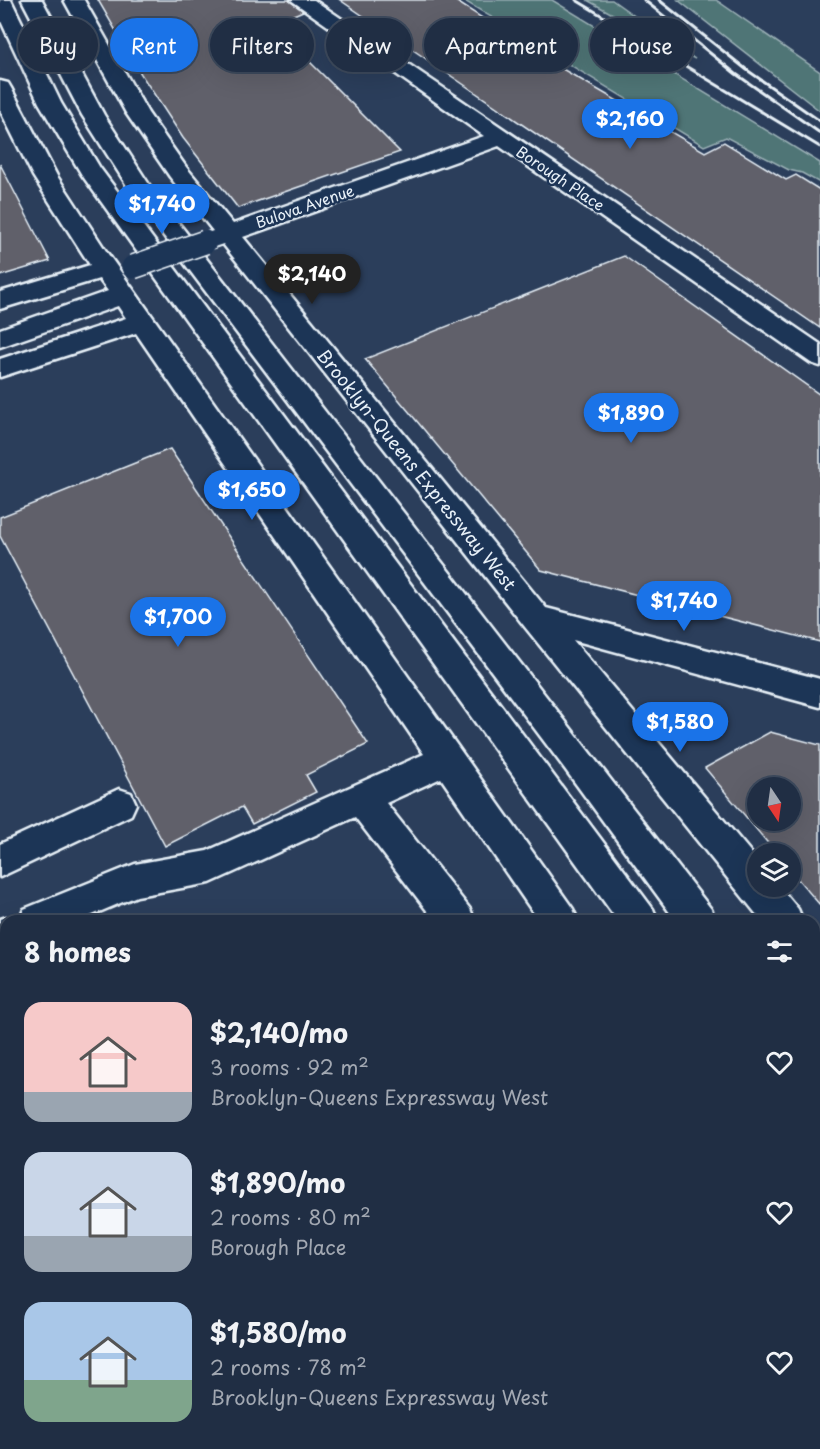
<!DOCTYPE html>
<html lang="en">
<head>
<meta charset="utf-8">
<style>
  body { margin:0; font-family:"Playpen Sans",sans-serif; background:#28364b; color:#f1f3f6; height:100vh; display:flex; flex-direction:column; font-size:22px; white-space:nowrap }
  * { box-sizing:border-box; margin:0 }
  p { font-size:20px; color:#a2a8b2 }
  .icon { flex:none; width:33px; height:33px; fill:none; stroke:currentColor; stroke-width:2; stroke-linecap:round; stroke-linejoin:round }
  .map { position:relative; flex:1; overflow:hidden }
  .sheet { position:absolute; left:0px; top:915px; width:820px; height:534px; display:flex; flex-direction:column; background:#202e44; border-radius:18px 18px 0 0; box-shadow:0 6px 24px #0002,0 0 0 2px #3d4a5d }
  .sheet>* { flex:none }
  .banner { position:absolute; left:18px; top:18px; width:784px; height:54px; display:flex; gap:12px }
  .needle { width:39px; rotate:167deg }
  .controls { position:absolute; left:747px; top:777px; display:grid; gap:12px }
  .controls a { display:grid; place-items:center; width:54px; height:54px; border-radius:50%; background:#202e44; box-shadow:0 6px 24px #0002,0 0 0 2px #3d4a5d; font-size:30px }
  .price { position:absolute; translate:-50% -51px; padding:0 14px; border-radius:21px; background:#1a73e8; color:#fff; font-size:20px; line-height:39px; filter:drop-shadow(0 2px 3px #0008) }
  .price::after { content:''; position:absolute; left:50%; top:36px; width:18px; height:14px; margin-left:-9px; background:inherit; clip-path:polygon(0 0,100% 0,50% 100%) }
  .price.active { background:#222; color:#fff }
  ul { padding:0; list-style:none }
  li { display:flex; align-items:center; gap:18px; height:150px; padding:0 24px }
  li span { display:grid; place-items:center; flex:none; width:168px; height:120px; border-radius:18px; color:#555 }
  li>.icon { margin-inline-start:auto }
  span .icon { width:72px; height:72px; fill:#fffc; stroke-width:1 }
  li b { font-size:26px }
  h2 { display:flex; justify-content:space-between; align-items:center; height:72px; padding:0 24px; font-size:26px }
  .pill { padding:0 21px; border-radius:27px; background:#202e44; box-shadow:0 6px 24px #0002,0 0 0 2px #3d4a5d; font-size:21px; line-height:54px }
  .pill.active { background:#1a73e8; color:#fff }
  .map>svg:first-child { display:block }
  .green { fill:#4f7476; stroke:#9cb2b7; stroke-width:1.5 }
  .building { fill:#61606b; stroke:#e8f1f8; stroke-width:1.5; fill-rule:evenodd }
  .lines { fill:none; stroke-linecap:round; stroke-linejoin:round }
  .minor-casing { stroke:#e8f1f8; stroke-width:5 }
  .highway-casing { stroke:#e8f1f8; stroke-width:5 }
  .minor { fill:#1d3557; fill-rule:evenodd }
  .highway { fill:#1d3557; fill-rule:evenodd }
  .rail { stroke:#e8f1f8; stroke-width:3 }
  .minor-bridge-casing { stroke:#e8f1f8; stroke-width:26; stroke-linecap:butt }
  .minor-bridge { stroke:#1d3557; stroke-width:23 }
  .labels { text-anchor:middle; stroke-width:5; stroke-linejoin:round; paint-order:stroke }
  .far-street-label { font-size:15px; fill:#e8f1f8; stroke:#1d3557 }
  .street-label { font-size:18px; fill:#e8f1f8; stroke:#1d3557 }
</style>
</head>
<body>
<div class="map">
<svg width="820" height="1449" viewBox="0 0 820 1449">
  <rect width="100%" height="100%" fill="#2b3e5b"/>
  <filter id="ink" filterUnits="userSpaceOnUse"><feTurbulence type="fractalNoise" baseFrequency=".0167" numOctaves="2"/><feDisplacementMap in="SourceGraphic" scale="12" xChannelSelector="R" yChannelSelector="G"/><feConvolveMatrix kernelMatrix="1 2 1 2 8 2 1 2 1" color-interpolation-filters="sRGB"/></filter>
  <g filter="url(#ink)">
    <path class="green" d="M 463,0 L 552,0 L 820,163 L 820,183 L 802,173 L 789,170 L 726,137 L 704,146 Z
      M 587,0 L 612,0 L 695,59 Z
      M 678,0 L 716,0 L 820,72 L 820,111 Z"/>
    <path class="building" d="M 98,0 L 289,0 L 303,11 L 272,24 L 400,152 L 238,208 L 183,138 L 141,74 Z
      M 340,0 L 454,0 L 559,67 L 705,152 L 724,142 L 786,180 L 796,175 L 820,190 L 820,328 Z
      M 0,164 L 50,261 L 0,276 Z
      M 624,256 L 820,395 L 820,642 L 541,570 L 365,359 Z
      M 170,449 L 368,744 L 306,775 L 316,792 L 252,824 L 242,807 L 165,846 L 0,536 L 0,517 Z
      M 770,732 L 820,745 L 820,905 L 790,870 L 790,854 L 777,854 L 705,768 ZM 758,788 L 790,788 L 790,820 L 758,820 Z"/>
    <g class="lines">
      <g class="minor-casing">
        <path id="minor" d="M 64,0 L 84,0 L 148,113 L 186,167 L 233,224 L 484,136 L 291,0 L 314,0 L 820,344 L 820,366 L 811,363 L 499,146 L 243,237 L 546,608 L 820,679 L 820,707 L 573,640 L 758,861 L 758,886 L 779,886 L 798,909 L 803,921 L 762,921 L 525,627 L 223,244 L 208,249 L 199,246 L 196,241 L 199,236 L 213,231 L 170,177 L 126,113 Z
          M 0,81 L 8,83 L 11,88 L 57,176 L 108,254 L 573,909 L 578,921 L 539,921 L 441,778 L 386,803 L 470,909 L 475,921 L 435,921 L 355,817 L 210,883 L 137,896 L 78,921 L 19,921 L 24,909 L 135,864 L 207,851 L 424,754 L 136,333 L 0,377 L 0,359 L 126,318 L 118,306 L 0,347 L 0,329 L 108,291 L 99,279 L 0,309 L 0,292 L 90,265 L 33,176 L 0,110 Z
          M 119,789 L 131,793 L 136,804 L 131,815 L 0,877 L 0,844 Z
          M 6,917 L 17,921 L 6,921 L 6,951 L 0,953 L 0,919 Z
          M 814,939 L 820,942 L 820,982 L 814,980 Z
          M 814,1264 L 820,1266 L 820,1315 L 814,1312 Z"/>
      </g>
      <g class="highway-casing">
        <path id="highway" d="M 0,0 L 11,0 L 61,103 L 100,168 L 653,909 L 658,921 L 618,921 L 82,175 L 39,103 L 0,19 Z
          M 22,0 L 42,0 L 104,115 L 150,186 L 711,909 L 716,921 L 676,921 L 565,769 L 133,195 L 82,115 Z
          M 814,1026 L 820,1028 L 820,1105 L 814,1102 Z
          M 814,1139 L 820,1141 L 820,1186 L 814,1184 Z"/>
      </g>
      <use href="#minor" class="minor"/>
      <use href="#highway" class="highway"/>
      <path class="rail" d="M 576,0 L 820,147
        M 644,0 L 736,74 L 820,133
        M 659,0 L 747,70 L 820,121"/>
      <g class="minor-bridge-casing">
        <path id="minor-bridge" d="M 133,267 L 205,242"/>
      </g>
      <use href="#minor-bridge" class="minor-bridge"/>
    </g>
  </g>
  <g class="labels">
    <g class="far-street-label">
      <text transform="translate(560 179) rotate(34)" y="5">Borough Place</text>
      <text transform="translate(305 207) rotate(-19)" y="5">Bulova Avenue</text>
    </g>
    <g class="street-label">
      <text transform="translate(416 470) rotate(51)" y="6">Brooklyn-Queens Expressway West</text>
    </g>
  </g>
</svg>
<div class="controls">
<a><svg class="needle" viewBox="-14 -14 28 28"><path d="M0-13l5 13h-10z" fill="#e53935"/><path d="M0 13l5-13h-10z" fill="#a2a8b2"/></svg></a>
<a><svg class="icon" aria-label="layers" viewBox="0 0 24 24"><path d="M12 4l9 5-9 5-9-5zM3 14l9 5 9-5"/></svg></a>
</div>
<b class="price" style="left:630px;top:150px">$2,160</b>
<b class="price" style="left:162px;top:235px">$1,740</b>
<b class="price active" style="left:312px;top:305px">$2,140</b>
<b class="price" style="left:631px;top:444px">$1,890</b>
<b class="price" style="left:252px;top:521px">$1,650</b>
<b class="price" style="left:684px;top:632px">$1,740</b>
<b class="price" style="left:178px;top:648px">$1,700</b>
<b class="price" style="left:680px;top:753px">$1,580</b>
<div class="banner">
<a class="pill">Buy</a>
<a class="pill active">Rent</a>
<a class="pill">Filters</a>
<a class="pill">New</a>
<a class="pill">Apartment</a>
<a class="pill">House</a>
</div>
<section class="sheet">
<h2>8 homes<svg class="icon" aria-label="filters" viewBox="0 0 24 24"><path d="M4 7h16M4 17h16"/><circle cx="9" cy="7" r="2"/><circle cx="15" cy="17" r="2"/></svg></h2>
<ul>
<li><span style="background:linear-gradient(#f6c9c9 75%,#9aa5b1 0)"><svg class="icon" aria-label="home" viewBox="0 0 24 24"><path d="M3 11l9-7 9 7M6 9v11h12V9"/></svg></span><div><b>$2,140/mo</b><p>3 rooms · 92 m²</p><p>Brooklyn-Queens Expressway West</p></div><svg class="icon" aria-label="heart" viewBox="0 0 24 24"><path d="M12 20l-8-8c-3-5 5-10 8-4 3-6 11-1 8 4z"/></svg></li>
<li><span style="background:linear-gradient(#c9d6e8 70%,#9aa5b1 0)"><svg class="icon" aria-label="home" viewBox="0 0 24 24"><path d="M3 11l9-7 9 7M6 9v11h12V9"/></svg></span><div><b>$1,890/mo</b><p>2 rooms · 80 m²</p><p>Borough Place</p></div><svg class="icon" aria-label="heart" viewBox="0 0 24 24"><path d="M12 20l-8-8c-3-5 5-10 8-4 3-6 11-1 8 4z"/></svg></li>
<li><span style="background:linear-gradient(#a9c7e8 65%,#7fa58c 0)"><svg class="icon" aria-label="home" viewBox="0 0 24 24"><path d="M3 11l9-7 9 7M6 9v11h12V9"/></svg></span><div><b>$1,580/mo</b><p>2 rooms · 78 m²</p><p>Brooklyn-Queens Expressway West</p></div><svg class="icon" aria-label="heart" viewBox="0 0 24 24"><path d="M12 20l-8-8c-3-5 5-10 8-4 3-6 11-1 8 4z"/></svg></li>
</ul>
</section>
</div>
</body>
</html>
